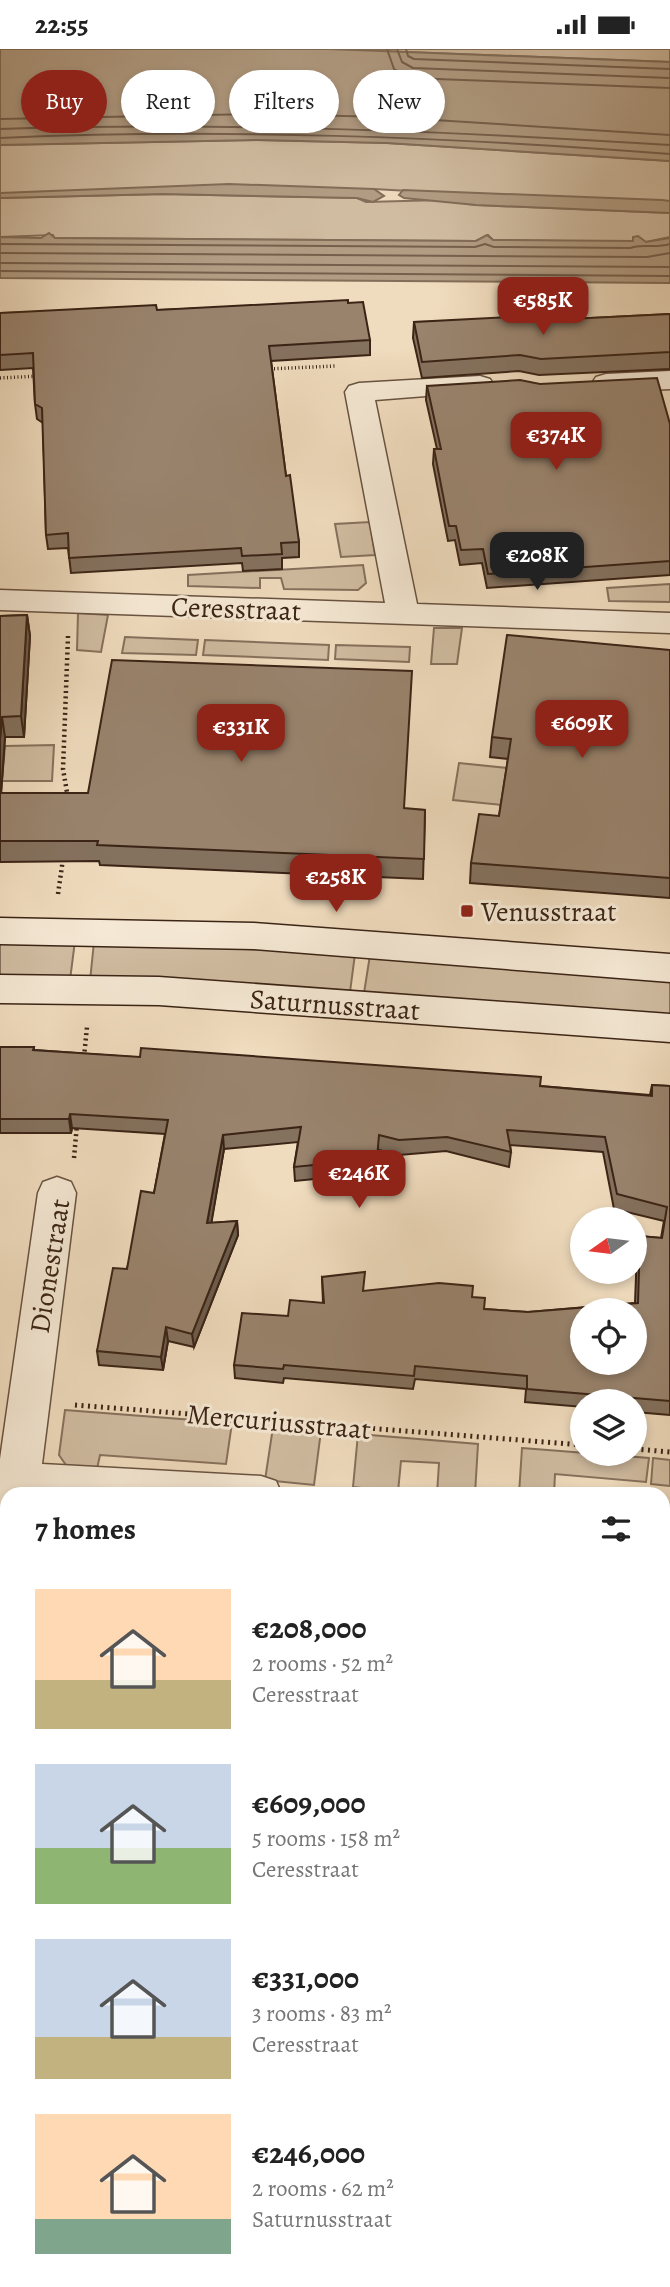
<!DOCTYPE html>
<html lang="en">
<head>
<meta charset="utf-8">
<style>
  body { margin:0; font-family:Alegreya,serif; background:#f6f6f6; color:#222; height:100vh; display:flex; flex-direction:column; font-size:26px; white-space:nowrap }
  * { box-sizing:border-box; margin:0 }
  p { font-size:23px; color:#767676 }
  .icon { flex:none; width:38px; height:38px; fill:none; stroke:currentColor; stroke-width:2; stroke-linecap:round; stroke-linejoin:round }
  .map { position:relative; flex:1; overflow:hidden }
  .side { position:absolute; left:0px; top:1438px; width:670px; height:800px; display:flex; flex-direction:column; background:#fff; border-radius:21px 21px 0 0; box-shadow:0 4px 10px #0003 }
  .side>* { flex:none }
  .hud { position:absolute; left:21px; top:21px; width:628px; height:63px; display:flex; gap:14px }
  .needle { width:46px; rotate:256deg }
  .fabs { position:absolute; left:570px; top:1158px; display:grid; gap:14px }
  .fabs a { display:grid; place-items:center; width:77px; height:77px; border-radius:50%; background:#fff; box-shadow:0 4px 10px #0003; font-size:35px }
  .price { position:absolute; translate:-50% -60px; padding:0 16px; border-radius:14px; background:#8f2418; color:#fff; font-size:23px; line-height:46px; filter:drop-shadow(0 2px 4px #0008) }
  .price::after { content:''; position:absolute; left:50%; top:42px; width:21px; height:16px; margin-left:-10px; background:inherit; clip-path:polygon(0 0,100% 0,50% 100%) }
  .price.current { background:#222; color:#fff }
  ul { padding:0; list-style:none }
  li { display:flex; align-items:center; gap:21px; height:175px; padding:0 35px }
  li span { display:grid; place-items:center; flex:none; width:196px; height:140px; border-radius:0px; color:#555 }
  li>.icon { margin-inline-start:auto }
  span .icon { width:84px; height:84px; fill:#fffc; stroke-width:1 }
  li b { font-size:30px }
  h2 { display:flex; justify-content:space-between; align-items:center; height:84px; padding:0 35px; font-size:30px }
  .chip { padding:0 24px; border-radius:32px; background:#fff; box-shadow:0 4px 10px #0003; font-size:24px; line-height:63px }
  .chip.current { background:#8f2418; color:#fff }
  .status { display:flex; justify-content:space-between; align-items:center; height:49px; padding:0 35px; background:#fff; direction:ltr }
  .status svg { height:19px; fill:currentColor }
  .map>svg:first-child { display:block }
  .green { fill:#d0bca1; stroke:#86705c; stroke-width:2 }
  .water { fill:#b29d84; stroke:#826d58; stroke-width:2 }
  .lines { fill:none; stroke-linecap:round; stroke-linejoin:round }
  .shore { stroke:#76604d; stroke-width:2 }
  .street-casing { stroke:#685240; stroke-width:3 }
  .secondary-casing { stroke:#3b2416; stroke-width:3 }
  .path-far2 { stroke:#3b2416; stroke-width:3.5; stroke-dasharray:1 2.5; stroke-linecap:butt }
  .path-far1 { stroke:#3b2416; stroke-width:4.5; stroke-dasharray:2 3.5; stroke-linecap:butt }
  .path { stroke:#3b2416; stroke-width:5; stroke-dasharray:2 4.5; stroke-linecap:butt }
  .street { fill:#f5e8d4; fill-rule:evenodd }
  .secondary { fill:#f5e8d4; fill-rule:evenodd }
  .wall { fill:#84715e; stroke:#3b2416; stroke-width:2 }
  .shaded-wall { fill:#6b5c4c; stroke:#3b2416; stroke-width:2 }
  .building { fill:#99836d; stroke:#3b2416; stroke-width:2; fill-rule:evenodd }
  .poi-dot { fill:#8f2418; stroke:#f5e8d4; stroke-width:2.5 }
  .labels { text-anchor:middle; stroke-width:6; stroke-linejoin:round; paint-order:stroke }
  .street-label { font-size:28px; fill:#3b2416; stroke:#f5e8d4 }
  .poi-label { font-size:28px; fill:#3b2416; stroke:#f5e8d4; text-anchor:start }
</style>
</head>
<body>
<div class="status"><b>22:55</b><svg viewBox="0 0 49 12"><path d="M0 12V9h3v3zM5 12V6h3v6zM10 12V3h3v9zM15 12V0h3v12zM26 1h20v11H26zM47 4h2v5h-2z"/></svg></div>
<div class="map">
<svg width="670" height="2238" viewBox="0 0 670 2238">
  <rect width="100%" height="100%" fill="#efdbbd"/>
  <filter id="stains"><feTurbulence type="fractalNoise" baseFrequency=".00286" numOctaves="4"/><feColorMatrix values="0 0 0 0 .2 0 0 0 0 .09 0 0 0 0 .02 0 0 0 .5 -.17"/></filter>
  <radialGradient id="worn" r=".72"><stop offset=".6" stop-color="#630" stop-opacity="0"/><stop offset="1" stop-color="#630" stop-opacity=".3"/></radialGradient>
  <path class="green" d="M 329,0 L 670,0 L 670,13 L 353,1 Z
    M 258,91 L 387,94 L 670,112 L 670,157 L 374,140 L 0,148 L 0,96 Z
    M 163,145 L 357,149 L 366,153 L 442,151 L 476,156 L 670,164 L 670,188 L 646,193 L 493,191 L 488,186 L 476,192 L 54,189 L 53,186 L 0,188 L 0,149 Z
    M 370,473 L 375,506 L 341,508 L 335,475 Z
    M 363,516 L 366,534 L 358,541 L 284,540 L 281,529 L 260,529 L 260,539 L 188,537 L 188,526 Z
    M 670,535 L 670,553 L 609,552 L 607,539 Z
    M 78,564 L 108,566 L 101,603 L 77,601 Z
    M 434,579 L 462,579 L 457,615 L 431,615 Z
    M 125,588 L 198,591 L 196,606 L 122,604 Z
    M 205,591 L 329,596 L 328,611 L 203,606 Z
    M 336,596 L 410,598 L 409,613 L 335,610 Z
    M 54,696 L 52,732 L 2,732 L 5,697 Z
    M 459,714 L 507,719 L 502,756 L 453,751 Z
    M 0,892 L 75,892 L 70,931 L 0,931 Z
    M 94,893 L 355,905 L 350,943 L 90,932 Z
    M 370,906 L 670,929 L 670,968 L 364,944 Z
    M 65,1361 L 232,1374 L 226,1415 L 100,1406 L 97,1420 L 66,1416 L 59,1406 Z
    M 273,1378 L 321,1382 L 314,1436 L 265,1431 Z
    M 358,1385 L 478,1395 L 475,1445 L 437,1445 L 439,1414 L 401,1412 L 398,1443 L 353,1438 Z
    M 522,1399 L 649,1409 L 646,1433 L 555,1425 L 554,1445 L 519,1445 Z
    M 653,1409 L 670,1411 L 670,1437 L 651,1435 Z"/>
  <path class="water" d="M 0,0 L 329,0 L 670,13 L 670,112 L 387,94 L 258,91 L 0,96 Z
    M 229,135 L 374,140 L 384,147 L 373,153 L 357,149 L 163,145 L 0,149 L 0,144 Z
    M 403,141 L 662,151 L 670,152 L 670,164 L 476,156 L 404,149 L 399,146 Z
    M 49,184 L 55,189 L 476,192 L 487,186 L 493,191 L 633,192 L 633,188 L 638,187 L 646,193 L 670,189 L 670,234 L 0,229 L 0,188 L 41,189 Z"/>
  <g class="lines">
    <path class="shore" d="M 387,0 L 394,20 L 410,29 L 670,39
      M 397,0 L 402,13 L 413,19 L 670,29
      M 406,0 L 408,7 L 414,10 L 670,20
      M 0,70 L 258,65 L 387,68 L 670,86
      M 0,80 C 224,73 447,82 670,96
      M 0,89 C 224,79 447,88 670,105
      M 0,195 L 475,198 L 485,195 L 494,198 L 630,199 C 643,194 653,200 670,195
      M 0,204 L 647,208 L 670,204
      M 0,214 L 670,218
      M 0,222 L 670,227"/>
    <g class="street-casing">
      <path id="street" d="M 670,322 L 670,340 L 606,343 L 596,340 L 592,334 L 596,328 L 606,325 Z
        M 480,327 L 490,330 L 494,336 L 490,342 L 375,351 L 417,555 L 670,564 L 670,584 L 0,561 L 0,541 L 385,554 L 345,343 L 349,337 L 359,334 Z
        M 57,1128 L 71,1133 L 76,1144 L 42,1415 L 261,1427 L 276,1432 L 282,1446 L 7,1446 L 7,1469 L 0,1471 L 0,1410 L 38,1144 L 43,1133 Z
        M 663,1469 L 670,1470 L 670,1510 L 663,1509 Z
        M 0,1516 L 7,1518 L 7,1565 L 0,1563 Z
        M 7,1653 L 7,1733 L 0,1731 L 0,1656 Z
        M 663,2206 L 670,2209 L 670,2238 L 508,2238 L 510,2231 L 663,2231 Z
        M 43,2231 L 95,2231 L 96,2238 L 44,2238 Z"/>
    </g>
    <g class="secondary-casing">
      <path id="secondary" d="M 0,869 L 254,874 L 670,905 L 670,933 L 254,900 L 0,895 Z
        M 0,926 L 159,928 L 670,965 L 670,993 L 159,956 L 0,954 Z"/>
    </g>
    <path class="path-far2" d="M 267,320 L 335,317
      M 0,329 L 39,327"/>
    <path class="path-far1" d="M 68,587 L 63,720 L 68,749
      M 58,845 L 63,810
      M 84,1008 L 87,978
      M 74,1109 L 77,1075"/>
    <path class="path" d="M 75,1356 L 583,1396
      M 635,1400 L 670,1403
      M 663,1867 L 670,1867"/>
    <use href="#street" class="street"/>
    <use href="#secondary" class="secondary"/>
  </g>
  <path class="wall" d="M 348,254 L 370,291 L 370,306 L 271,312 L 286,427 L 299,493 L 299,508 L 282,509 L 282,520 L 243,522 L 242,514 L 71,524 L 68,499 L 48,500 L 46,486 L 43,374 L 37,370 L 35,355 L 33,319 L 0,321 L 0,264 L 157,261 Z
    M 670,265 L 670,320 L 539,326 L 519,322 L 422,329 L 413,289 L 414,273 L 530,272 Z
    M 427,337 L 670,375 L 670,526 L 487,539 L 482,514 L 460,516 L 455,491 L 448,492 L 433,415 L 434,400 L 437,400 L 426,351 Z
    M 27,566 L 30,587 L 24,688 L 5,688 L 1,744 L 425,761 L 423,830 L 100,816 L 99,812 L 0,813 L 0,567 Z
    M 670,601 L 670,849 L 470,834 L 471,814 L 499,767 L 508,710 L 490,708 L 492,688 Z
    M 0,998 L 34,998 L 34,1001 L 540,1037 L 650,1046 L 652,1036 L 670,1037 L 670,1366 L 635,1363 L 635,1353 L 583,1353 L 583,1358 L 525,1353 L 526,1340 L 415,1330 L 413,1340 L 284,1329 L 283,1334 L 235,1329 L 234,1316 L 288,1267 L 323,1254 L 322,1228 L 364,1242 L 472,1248 L 484,1260 L 528,1263 L 635,1254 L 637,1201 L 640,1187 L 661,1189 L 664,1172 L 614,1160 L 603,1103 L 510,1096 L 511,1103 L 509,1118 L 446,1102 L 399,1106 L 379,1101 L 376,1124 L 295,1132 L 294,1118 L 298,1093 L 224,1100 L 211,1174 L 237,1172 L 238,1186 L 194,1298 L 168,1292 L 163,1321 L 99,1316 L 97,1302 L 154,1144 L 165,1085 L 72,1079 L 71,1084 L 0,1084 Z
    M 663,1551 L 670,1551 L 670,1862 L 669,1862 L 666,1832 L 663,1832 Z
    M 670,1952 L 670,2077 L 669,2080 L 663,2080 L 663,1953 Z"/>
  <path class="shaded-wall" d="M 27,566 L 30,587 L 24,688 L 21,667 Z
    M 2,668 L 5,688 L 0,760 L 0,690 Z
    M 70,1065 L 72,1079 L 71,1084 L 69,1070 Z
    M 223,1086 L 224,1100 L 209,1188 L 207,1174 Z
    M 237,1172 L 238,1186 L 194,1298 L 192,1285 Z
    M 166,1278 L 168,1292 L 163,1321 L 161,1308 Z"/>
  <path class="building" d="M 348,251 L 348,254 L 363,253 L 370,291 L 269,297 L 286,427 L 290,426 L 299,493 L 281,494 L 282,505 L 242,507 L 241,499 L 69,509 L 68,484 L 46,486 L 42,359 L 35,355 L 33,304 L 0,306 L 0,264 L 156,256 L 157,261 Z
    M 670,265 L 670,303 L 541,310 L 520,306 L 422,313 L 414,273 L 529,267 L 530,272 Z
    M 657,329 L 670,375 L 670,512 L 488,525 L 483,500 L 461,501 L 456,477 L 449,477 L 434,400 L 441,400 L 427,337 L 520,331 L 540,335 Z
    M 27,566 L 21,667 L 2,668 L 0,690 L 0,567 Z
    M 507,586 L 670,601 L 670,829 L 471,814 L 479,765 L 499,767 L 511,690 L 492,688 Z
    M 112,611 L 412,622 L 404,759 L 425,761 L 424,810 L 97,796 L 98,792 L 0,792 L 0,744 L 88,744 Z
    M 0,998 L 34,998 L 33,1001 L 140,1008 L 141,999 L 541,1028 L 540,1037 L 652,1047 L 652,1036 L 670,1037 L 670,1352 L 527,1340 L 527,1327 L 415,1317 L 414,1327 L 284,1316 L 283,1320 L 234,1316 L 242,1264 L 288,1267 L 290,1251 L 324,1254 L 322,1228 L 365,1223 L 363,1242 L 439,1234 L 473,1237 L 472,1248 L 485,1249 L 484,1260 L 528,1263 L 638,1254 L 640,1187 L 662,1189 L 667,1158 L 617,1145 L 605,1088 L 507,1081 L 511,1103 L 447,1088 L 399,1091 L 379,1086 L 377,1110 L 294,1118 L 301,1078 L 223,1086 L 207,1174 L 237,1172 L 192,1285 L 166,1278 L 161,1308 L 97,1302 L 113,1219 L 127,1220 L 141,1142 L 154,1144 L 168,1071 L 70,1065 L 69,1070 L 0,1070 ZM 583,1262 L 635,1262 L 635,1314 L 583,1314 Z
    M 663,1551 L 670,1551 L 670,1826 L 670,1821 L 665,1821 L 663,1804 Z
    M 670,1952 L 670,2072 L 663,2073 L 663,1953 Z"/>
  <rect class="poi-dot" x="460" y="855" width="14" height="14" rx="3.5"/>
  <g class="labels">
    <g class="street-label">
      <text transform="translate(236 559) rotate(2)" y="10">Ceresstraat</text>
      <text transform="translate(335 955) rotate(4)" y="10">Saturnusstraat</text>
      <text transform="translate(49 1217) rotate(-81)" y="10">Dionestraat</text>
      <text transform="translate(279 1372) rotate(5)" y="10">Mercuriusstraat</text>
    </g>
    <g class="poi-label">
      <text x="481" y="872">Venusstraat</text>
    </g>
  </g>
  <rect width="100%" height="100%" filter="url(#stains)"/>
  <rect width="100%" height="100%" fill="url(#worn)"/>
</svg>
<div class="fabs">
<a><svg class="needle" viewBox="-14 -14 28 28"><path d="M0-13l5 13h-10z" fill="#e53935"/><path d="M0 13l5-13h-10z" fill="#767676"/></svg></a>
<a><svg class="icon" aria-label="locate" viewBox="0 0 24 24"><circle cx="12" cy="12" r="6"/><path d="M12 2v4M12 18v4M2 12h4M18 12h4"/></svg></a>
<a><svg class="icon" aria-label="layers" viewBox="0 0 24 24"><path d="M12 4l9 5-9 5-9-5zM3 14l9 5 9-5"/></svg></a>
</div>
<b class="price" style="left:543px;top:288px">€585K</b>
<b class="price" style="left:556px;top:423px">€374K</b>
<b class="price current" style="left:537px;top:543px">€208K</b>
<b class="price" style="left:582px;top:711px">€609K</b>
<b class="price" style="left:241px;top:715px">€331K</b>
<b class="price" style="left:336px;top:865px">€258K</b>
<b class="price" style="left:359px;top:1161px">€246K</b>
<div class="hud">
<a class="chip current">Buy</a>
<a class="chip">Rent</a>
<a class="chip">Filters</a>
<a class="chip">New</a>
</div>
<section class="side">
<h2>7 homes<svg class="icon" aria-label="filters" viewBox="0 0 24 24"><path d="M4 7h16M4 17h16"/><circle cx="9" cy="7" r="2"/><circle cx="15" cy="17" r="2"/></svg></h2>
<ul>
<li><span style="background:linear-gradient(#ffd9b3 65%,#c2b280 0)"><svg class="icon" aria-label="home" viewBox="0 0 24 24"><path d="M3 11l9-7 9 7M6 9v11h12V9"/></svg></span><div><b>€208,000</b><p>2 rooms · 52 m²</p><p>Ceresstraat</p></div></li>
<li><span style="background:linear-gradient(#c9d6e8 60%,#8fb573 0)"><svg class="icon" aria-label="home" viewBox="0 0 24 24"><path d="M3 11l9-7 9 7M6 9v11h12V9"/></svg></span><div><b>€609,000</b><p>5 rooms · 158 m²</p><p>Ceresstraat</p></div></li>
<li><span style="background:linear-gradient(#c9d6e8 70%,#c2b280 0)"><svg class="icon" aria-label="home" viewBox="0 0 24 24"><path d="M3 11l9-7 9 7M6 9v11h12V9"/></svg></span><div><b>€331,000</b><p>3 rooms · 83 m²</p><p>Ceresstraat</p></div></li>
<li><span style="background:linear-gradient(#ffd9b3 75%,#7fa58c 0)"><svg class="icon" aria-label="home" viewBox="0 0 24 24"><path d="M3 11l9-7 9 7M6 9v11h12V9"/></svg></span><div><b>€246,000</b><p>2 rooms · 62 m²</p><p>Saturnusstraat</p></div></li>
</ul>
</section>
</div>
</body>
</html>
